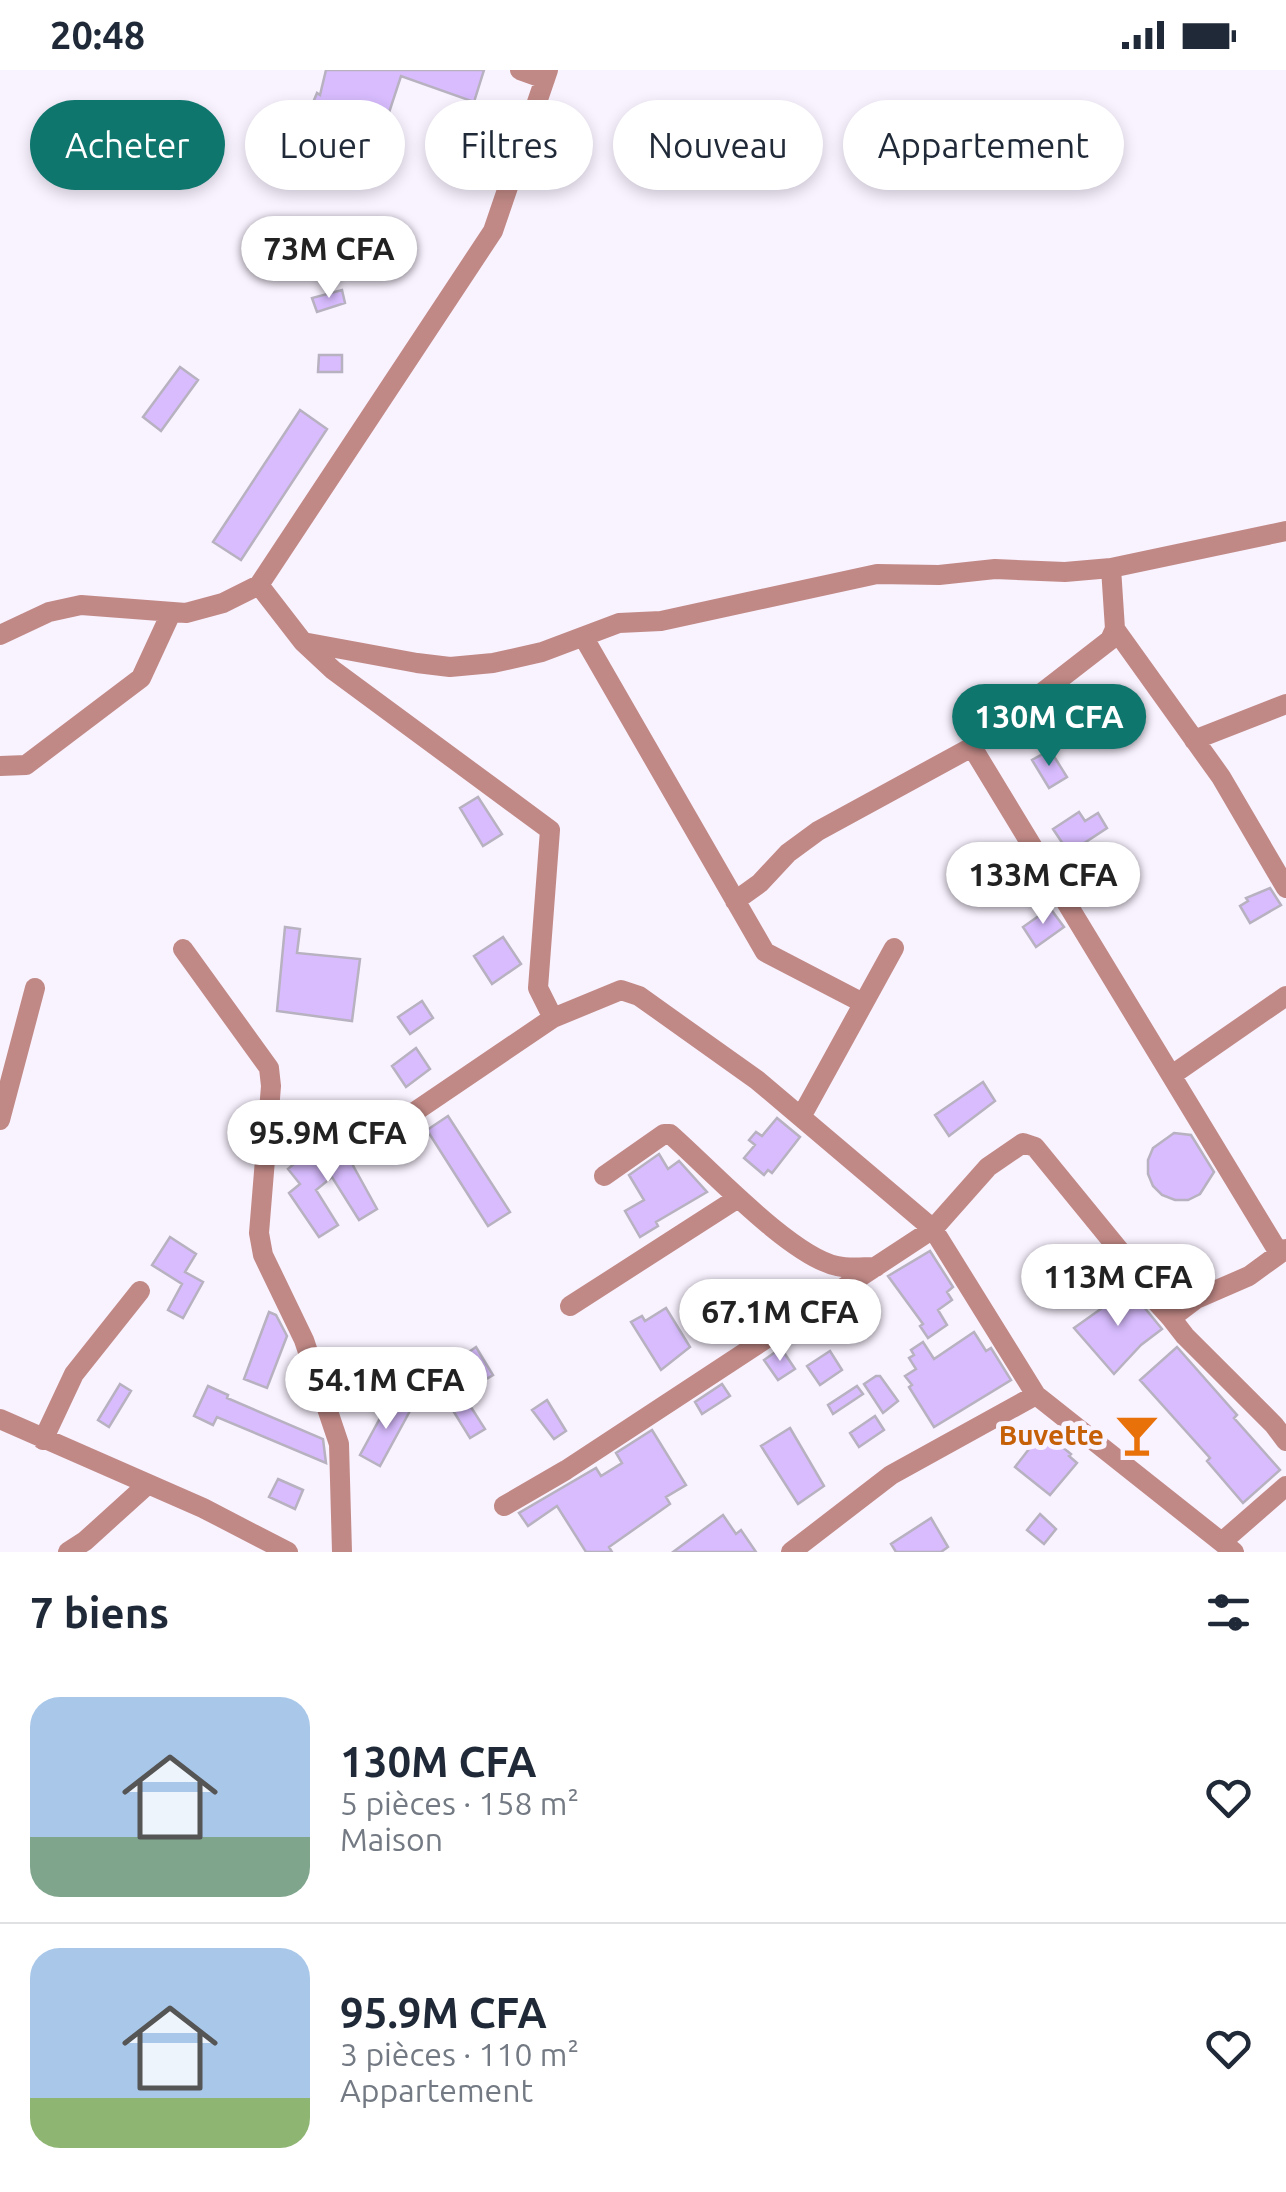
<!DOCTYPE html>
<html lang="fr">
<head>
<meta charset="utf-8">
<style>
  body { margin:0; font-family:Ubuntu,sans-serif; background:#f2f2f3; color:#1f2937; height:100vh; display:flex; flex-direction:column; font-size:38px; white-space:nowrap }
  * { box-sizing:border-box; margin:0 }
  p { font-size:32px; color:#747a83 }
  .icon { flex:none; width:55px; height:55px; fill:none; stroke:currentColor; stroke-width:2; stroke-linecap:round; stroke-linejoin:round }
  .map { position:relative; height:1482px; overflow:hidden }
  .side { display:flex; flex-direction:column; background:#fff; flex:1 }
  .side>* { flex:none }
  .banner { position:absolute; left:30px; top:30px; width:1228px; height:90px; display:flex; gap:20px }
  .price { position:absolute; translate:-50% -85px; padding:0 22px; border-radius:35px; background:#fff; color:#222; font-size:32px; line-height:65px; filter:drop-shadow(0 2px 5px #0008) }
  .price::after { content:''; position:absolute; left:50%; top:60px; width:30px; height:22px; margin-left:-15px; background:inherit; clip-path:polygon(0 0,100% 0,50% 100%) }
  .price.current { background:#0f766e; color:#fff }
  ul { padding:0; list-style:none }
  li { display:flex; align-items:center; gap:30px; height:250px; padding:0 30px }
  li+li { border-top:2px solid #e0e1e3 }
  li span { display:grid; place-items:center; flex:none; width:280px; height:200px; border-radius:30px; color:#555 }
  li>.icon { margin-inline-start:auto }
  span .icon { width:120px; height:120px; fill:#fffc; stroke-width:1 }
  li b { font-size:42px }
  h2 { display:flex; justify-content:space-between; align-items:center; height:120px; padding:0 30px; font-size:42px }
  .pill { padding:0 35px; border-radius:45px; background:#fff; box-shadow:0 5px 15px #0003; font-size:35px; line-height:90px }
  .pill.current { background:#0f766e; color:#fff }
  .status { display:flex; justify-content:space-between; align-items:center; height:70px; padding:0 50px; background:#fff; direction:ltr }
  .status svg { height:28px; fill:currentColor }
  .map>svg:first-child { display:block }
  .building { fill:#d8bcfe; stroke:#b7b1c0; stroke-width:2.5 }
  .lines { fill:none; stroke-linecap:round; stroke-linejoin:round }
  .minor { stroke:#c18986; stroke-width:20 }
  .labels { text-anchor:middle; stroke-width:10; stroke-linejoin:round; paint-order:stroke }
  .food-label { font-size:28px; font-weight:bold; fill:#c56008; stroke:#f9f2ff; text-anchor:end }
</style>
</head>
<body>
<div class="status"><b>20:48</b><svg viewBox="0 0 49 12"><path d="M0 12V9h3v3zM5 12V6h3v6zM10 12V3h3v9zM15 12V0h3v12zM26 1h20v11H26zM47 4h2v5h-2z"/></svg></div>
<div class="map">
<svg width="1286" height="1482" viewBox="0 0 1286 1482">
  <rect width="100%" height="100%" fill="#f9f2ff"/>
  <path class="building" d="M 326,0 L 484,0 L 474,32 L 401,6 L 383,61 L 312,35 L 317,23 L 320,25 Z
    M 342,220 L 345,233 L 317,242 L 312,228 Z
    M 319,285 L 342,285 L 342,302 L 318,302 Z
    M 180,297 L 198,310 L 161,361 L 143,347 Z
    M 300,340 L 327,359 L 241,490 L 213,472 Z
    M 1050,680 L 1067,707 L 1049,718 L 1032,690 Z
    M 478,727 L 502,764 L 483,776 L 460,738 Z
    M 1079,742 L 1085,751 L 1098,743 L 1107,758 L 1069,783 L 1053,759 Z
    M 1270,818 L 1281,835 L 1250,853 L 1240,836 L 1248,831 L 1246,828 Z
    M 1050,838 L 1064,857 L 1036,877 L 1023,857 Z
    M 285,857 L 300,859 L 297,883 L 360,889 L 352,951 L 277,941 Z
    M 503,867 L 521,894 L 492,914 L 474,886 Z
    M 422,931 L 433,948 L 410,964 L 398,947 Z
    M 416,978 L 430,999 L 406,1017 L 392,996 Z
    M 983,1012 L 995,1031 L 949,1066 L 935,1045 Z
    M 448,1046 L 510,1142 L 488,1156 L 427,1060 Z
    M 777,1048 L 800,1067 L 772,1103 L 768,1100 L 764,1105 L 744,1088 L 755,1075 L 749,1070 L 756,1062 L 762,1066 Z
    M 1174,1063 L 1191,1065 L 1214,1102 L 1200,1124 L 1188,1130 L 1175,1130 L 1162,1125 L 1153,1116 L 1148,1104 L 1148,1090 L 1153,1078 Z
    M 329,1064 L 351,1092 L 377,1139 L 359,1150 L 332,1107 L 316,1120 L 338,1155 L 319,1167 L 289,1123 L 300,1114 L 288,1099 Z
    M 659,1084 L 668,1099 L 679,1091 L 707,1122 L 656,1152 L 658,1156 L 640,1167 L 625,1141 L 644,1130 L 629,1105 Z
    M 170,1167 L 196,1184 L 185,1202 L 203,1212 L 183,1248 L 168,1240 L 182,1214 L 152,1195 Z
    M 930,1181 L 953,1217 L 947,1222 L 952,1230 L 938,1240 L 947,1255 L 928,1268 L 920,1256 L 923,1254 L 888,1206 Z
    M 1125,1214 L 1162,1259 L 1141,1275 L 1114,1304 L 1074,1258 L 1105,1236 L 1102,1234 Z
    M 850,1230 L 862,1248 L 847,1258 L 835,1240 Z
    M 666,1238 L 690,1277 L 661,1300 L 631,1252 L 642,1246 L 645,1251 Z
    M 269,1242 L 276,1245 L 287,1266 L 267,1318 L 244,1309 Z
    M 974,1262 L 986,1281 L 991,1278 L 1011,1310 L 934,1357 L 909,1317 L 912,1315 L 905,1306 L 916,1299 L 909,1288 L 914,1285 L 911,1280 L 923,1272 L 934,1289 Z
    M 476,1277 L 493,1305 L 480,1313 L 463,1286 Z
    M 1177,1277 L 1237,1345 L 1234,1348 L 1280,1400 L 1243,1433 L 1207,1391 L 1210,1388 L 1140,1310 Z
    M 781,1278 L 795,1299 L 778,1310 L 764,1290 Z
    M 830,1281 L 842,1300 L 820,1315 L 807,1296 Z
    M 876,1306 L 880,1306 L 898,1331 L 883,1343 L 864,1314 Z
    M 453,1309 L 485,1359 L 470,1368 L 439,1318 Z
    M 120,1314 L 131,1321 L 109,1357 L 98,1350 Z
    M 722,1314 L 730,1326 L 702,1344 L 695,1332 Z
    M 208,1316 L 228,1325 L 227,1328 L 323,1369 L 326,1393 L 217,1347 L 213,1355 L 194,1346 Z
    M 857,1316 L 863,1324 L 833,1344 L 828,1335 Z
    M 391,1328 L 411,1339 L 380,1396 L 360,1385 Z
    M 547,1330 L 566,1361 L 554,1369 L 532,1340 Z
    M 875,1346 L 884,1360 L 859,1377 L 850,1363 Z
    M 790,1358 L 824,1416 L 798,1434 L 761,1376 Z
    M 652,1360 L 686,1415 L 666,1427 L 670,1434 L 609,1477 L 612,1482 L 586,1482 L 557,1436 L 528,1456 L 519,1443 L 596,1398 L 601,1406 L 622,1393 L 616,1383 Z
    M 1043,1361 L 1071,1384 L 1069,1386 L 1077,1393 L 1050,1425 L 1015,1397 Z
    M 278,1409 L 303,1420 L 295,1439 L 269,1427 Z
    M 1040,1444 L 1056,1459 L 1044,1474 L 1027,1460 Z
    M 723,1445 L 736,1464 L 741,1460 L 756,1482 L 673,1482 Z
    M 931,1448 L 948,1477 L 941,1482 L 896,1482 L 891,1474 Z"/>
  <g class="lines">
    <path class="minor" d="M 520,0 L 545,9
      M 548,0 L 493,161 L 259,515 L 303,572 L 333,600 L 550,760 L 538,918 L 553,948 L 621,920 L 639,926 L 757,1010 L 933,1159 L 1036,1325 L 1234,1482
      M 1115,559 L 1221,707 L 1286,818
      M 0,565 L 49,542 L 81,535 L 186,543 L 223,533 L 259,515
      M 584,568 L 765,882 L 863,933
      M 303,572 L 417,593 L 450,597 L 493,593 L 542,582 L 619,553 L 661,551 L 877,504 L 939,505 L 995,499 L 1065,502 L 1111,498 L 1286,461
      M 1194,670 L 1286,634
      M 972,677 L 1279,1183
      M 0,696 L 26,695 L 141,608 L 171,543
      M 735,831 L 760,813 L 788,783 L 818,761 L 972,677 L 1110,570 L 1115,559 L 1111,498
      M 183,879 L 269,998 L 271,1016 L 259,1163 L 263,1185 L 304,1270 L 339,1374 L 342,1482
      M 1172,1005 L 1286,926
      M 410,1045 L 553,948
      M 801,1047 L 894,878
      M 0,1050 L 35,918
      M 604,1106 L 664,1064 L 670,1064 C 708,1097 790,1186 837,1196 C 849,1199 863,1197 876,1197
      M 1286,1179 L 1249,1206 L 1196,1229 L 1171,1248 L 1185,1266 L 1274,1355 L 1286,1371
      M 570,1236 L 738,1128
      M 0,1349 L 203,1438 L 288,1482
      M 43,1370 L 74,1304 L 140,1221
      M 504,1436 L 566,1400 L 933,1159 L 988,1097 L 1023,1073 L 1035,1077 L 1120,1181 L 1144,1218 L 1171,1248
      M 1223,1471 L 1286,1416
      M 68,1482 L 85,1471 L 148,1414
      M 791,1482 L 891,1405 L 1036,1325"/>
  </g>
  <defs>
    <g id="bar-bare" transform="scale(3.45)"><path d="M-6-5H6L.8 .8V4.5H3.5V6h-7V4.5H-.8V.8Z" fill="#e8710a" stroke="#f9f2ff" stroke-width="2.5" paint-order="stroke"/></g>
  </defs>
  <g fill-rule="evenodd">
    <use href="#bar-bare" x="1137" y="1365"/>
  </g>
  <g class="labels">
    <g class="food-label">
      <text x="1104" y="1375">Buvette</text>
    </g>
  </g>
</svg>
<b class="price" style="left:329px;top:231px">73M CFA</b>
<b class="price current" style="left:1049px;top:699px">130M CFA</b>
<b class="price" style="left:1043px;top:857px">133M CFA</b>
<b class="price" style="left:328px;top:1115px">95.9M CFA</b>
<b class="price" style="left:1118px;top:1259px">113M CFA</b>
<b class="price" style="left:780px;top:1294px">67.1M CFA</b>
<b class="price" style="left:386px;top:1362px">54.1M CFA</b>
<div class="banner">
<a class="pill current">Acheter</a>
<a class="pill">Louer</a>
<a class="pill">Filtres</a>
<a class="pill">Nouveau</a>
<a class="pill">Appartement</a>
</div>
</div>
<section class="side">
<h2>7 biens<svg class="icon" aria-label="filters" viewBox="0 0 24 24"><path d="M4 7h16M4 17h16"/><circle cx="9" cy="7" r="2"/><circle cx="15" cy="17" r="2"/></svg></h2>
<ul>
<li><span style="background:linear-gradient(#a9c7e8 70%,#7fa58c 0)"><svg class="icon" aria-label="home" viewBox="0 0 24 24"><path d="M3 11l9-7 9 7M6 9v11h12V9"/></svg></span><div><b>130M CFA</b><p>5 pièces · 158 m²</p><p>Maison</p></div><svg class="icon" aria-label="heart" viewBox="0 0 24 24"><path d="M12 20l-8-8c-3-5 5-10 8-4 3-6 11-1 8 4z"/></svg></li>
<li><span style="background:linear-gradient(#a9c7e8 75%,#8fb573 0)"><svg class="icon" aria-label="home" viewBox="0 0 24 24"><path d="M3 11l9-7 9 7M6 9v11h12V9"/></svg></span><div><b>95.9M CFA</b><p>3 pièces · 110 m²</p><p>Appartement</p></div><svg class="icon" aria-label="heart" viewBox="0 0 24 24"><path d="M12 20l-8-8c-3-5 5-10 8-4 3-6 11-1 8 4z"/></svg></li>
</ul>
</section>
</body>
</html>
